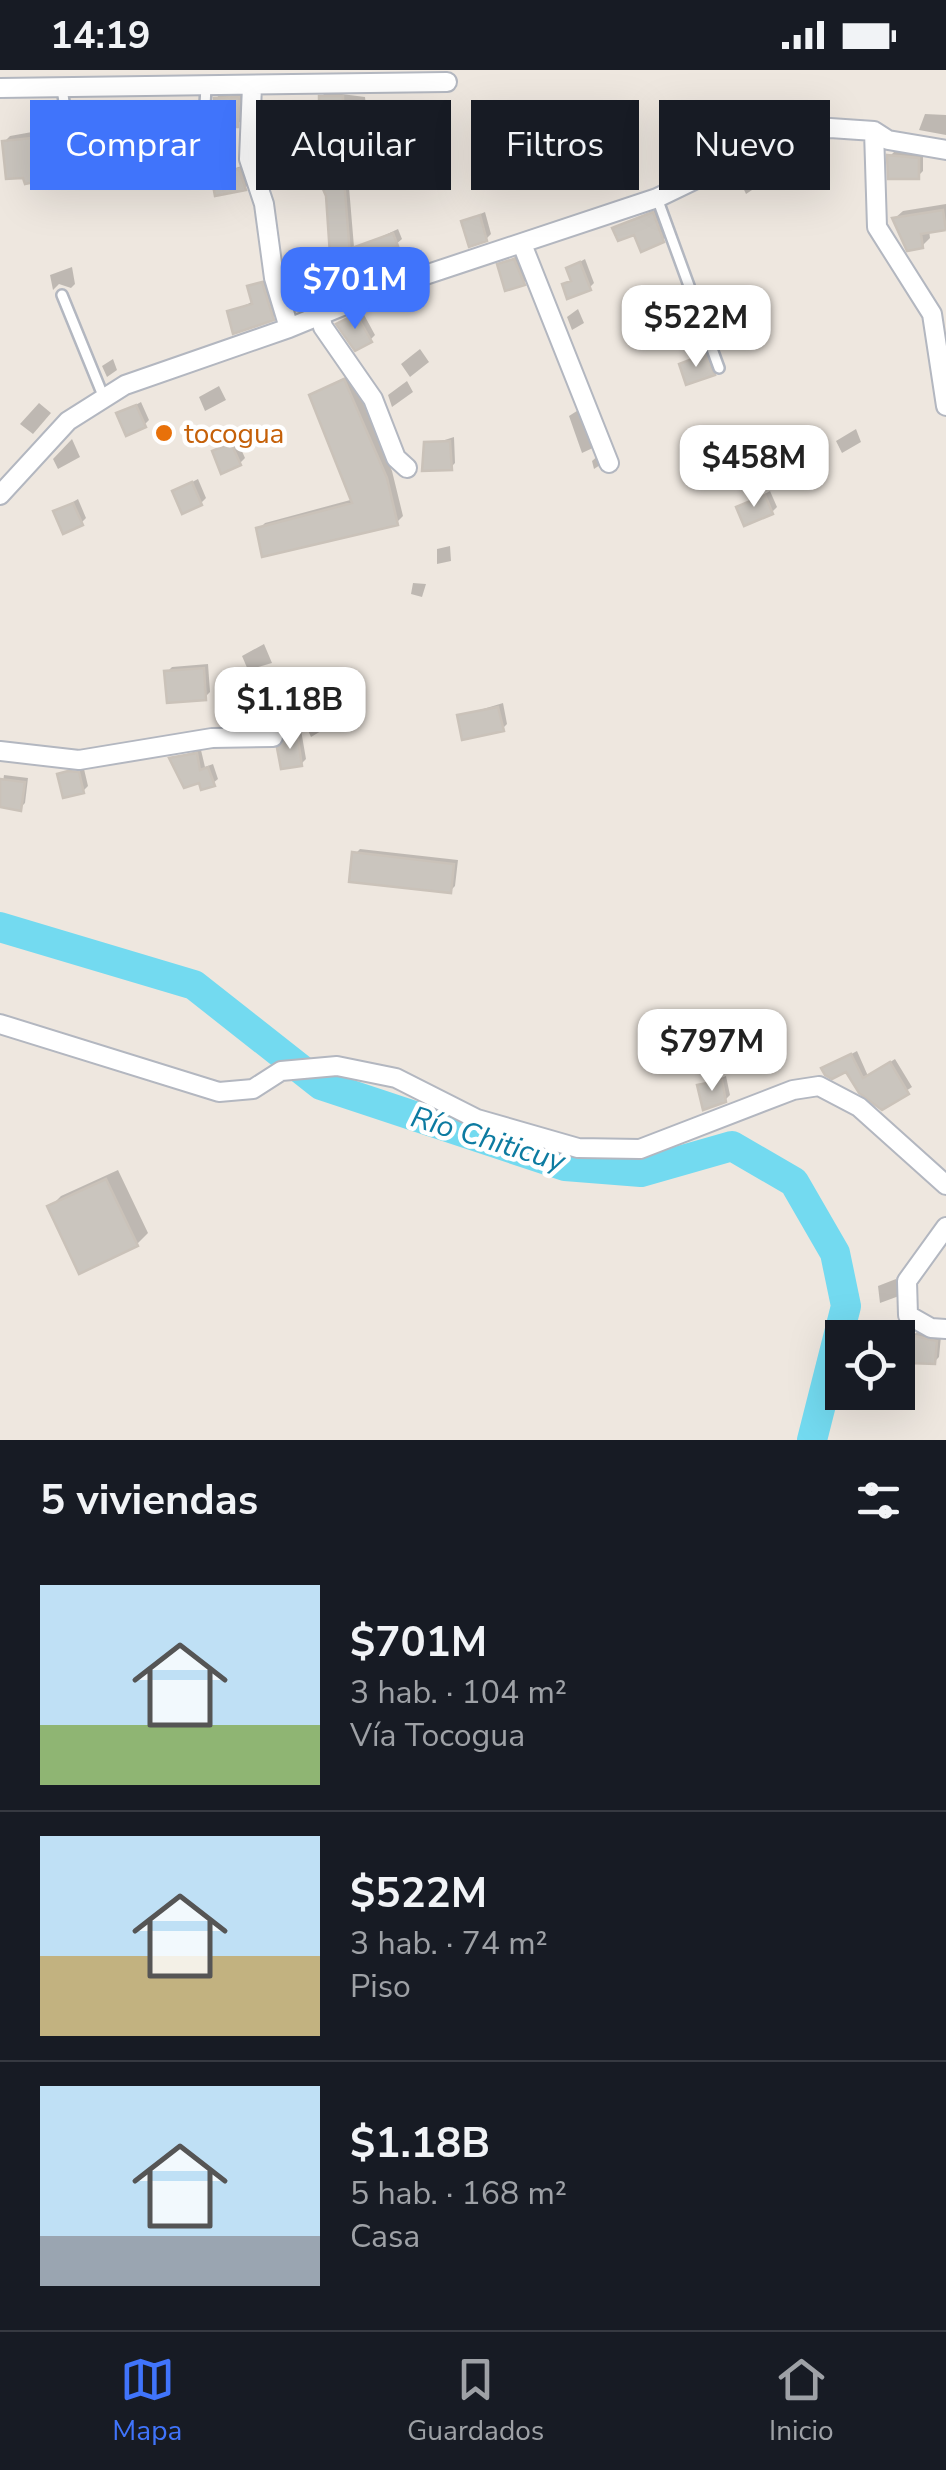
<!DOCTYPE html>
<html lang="es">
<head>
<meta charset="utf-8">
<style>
  body { margin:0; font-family:"Nunito Sans",sans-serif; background:#20242c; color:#f1f3f6; height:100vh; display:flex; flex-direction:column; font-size:38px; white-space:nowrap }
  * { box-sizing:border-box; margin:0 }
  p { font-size:32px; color:#9ea1a6 }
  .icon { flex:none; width:55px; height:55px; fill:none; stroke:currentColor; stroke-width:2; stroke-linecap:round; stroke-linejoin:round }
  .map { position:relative; height:1370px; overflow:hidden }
  .drawer { display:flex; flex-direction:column; background:#171b24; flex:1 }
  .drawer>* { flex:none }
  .banner { position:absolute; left:30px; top:30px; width:888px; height:90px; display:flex; gap:20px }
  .fabs { position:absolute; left:825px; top:1250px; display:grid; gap:20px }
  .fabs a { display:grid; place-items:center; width:90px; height:90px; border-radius:0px; background:#171b24; box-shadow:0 10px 40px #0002; font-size:50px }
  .price { position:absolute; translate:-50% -85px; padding:0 22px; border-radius:20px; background:#fff; color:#222; font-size:32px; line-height:65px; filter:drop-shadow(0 2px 5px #0008) }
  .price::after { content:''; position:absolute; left:50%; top:60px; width:30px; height:22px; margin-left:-15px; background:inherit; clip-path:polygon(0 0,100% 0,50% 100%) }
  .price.active { background:#4074fb; color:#fff }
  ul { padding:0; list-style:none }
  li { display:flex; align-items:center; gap:30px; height:250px; padding:0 40px }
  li+li { border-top:2px solid #363941 }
  li span { display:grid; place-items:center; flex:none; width:280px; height:200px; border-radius:0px; color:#555 }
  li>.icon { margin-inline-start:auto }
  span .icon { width:120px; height:120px; fill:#fffc; stroke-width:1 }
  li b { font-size:42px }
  h2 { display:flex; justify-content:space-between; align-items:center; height:120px; padding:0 40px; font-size:42px }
  .pill { padding:0 35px; border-radius:0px; background:#171b24; box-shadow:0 10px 40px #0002; font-size:35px; line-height:90px }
  .pill.active { background:#4074fb; color:#fff }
  .status { display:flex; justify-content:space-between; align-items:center; height:70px; padding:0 50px; background:#171b24; direction:ltr }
  .status svg { height:28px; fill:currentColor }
  .dock { display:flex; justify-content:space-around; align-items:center; height:140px; border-top:2px solid #363941; background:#171b24; font-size:28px; color:#9ea1a6 }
  .dock a { display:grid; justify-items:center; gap:5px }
  .dock .active { color:#4074fb }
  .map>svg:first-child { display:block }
  .shadow { fill:#0003 }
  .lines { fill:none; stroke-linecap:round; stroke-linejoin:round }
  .river { stroke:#73daf0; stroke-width:30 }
  .building { fill:#cac5be; stroke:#cac2b9; stroke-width:2.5 }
  .lane-casing { stroke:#b3b7c0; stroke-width:14 }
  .street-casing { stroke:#b3b7c0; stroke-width:22 }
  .lane { stroke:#fff; stroke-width:9 }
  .street { stroke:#fff; stroke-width:18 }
  .food-dot { fill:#e8710a; stroke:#fff; stroke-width:4 }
  .labels { text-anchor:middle; stroke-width:9; stroke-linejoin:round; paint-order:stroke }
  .food-label { font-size:28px; fill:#c56008; stroke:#fff; text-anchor:start }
  .water-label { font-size:30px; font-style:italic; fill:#0d7ba1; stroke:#fff }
</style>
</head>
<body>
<div class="status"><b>14:19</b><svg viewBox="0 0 49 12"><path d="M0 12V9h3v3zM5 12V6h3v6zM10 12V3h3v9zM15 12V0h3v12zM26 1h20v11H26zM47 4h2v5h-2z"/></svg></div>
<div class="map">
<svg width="946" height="1370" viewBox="0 0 946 1370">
  <rect width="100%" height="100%" fill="#eee7df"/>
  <path class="shadow" d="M 326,22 L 365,27 L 366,36 L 400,38 L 401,52 L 396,57 L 377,59 L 378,81 L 373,86 L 361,49 L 321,27 Z
    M 243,23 L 242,49 L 237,55 L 216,28 L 221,24 Z
    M 532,40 L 543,40 L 544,53 L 539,58 L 527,58 L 527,45 Z
    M 925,44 L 946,45 L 946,65 L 919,60 Z
    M 746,46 L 753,62 L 748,67 L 720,60 Z
    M 65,56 L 71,97 L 66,102 L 5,71 L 10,66 Z
    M 270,69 L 273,69 L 273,103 L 279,102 L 274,118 L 264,87 Z
    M 895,81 L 923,84 L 923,101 L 918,106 L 890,86 Z
    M 244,95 L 250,113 L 245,118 L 213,106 Z
    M 754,100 L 761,114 L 746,124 L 739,109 Z
    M 348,105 L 354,177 L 349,182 L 323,112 Z
    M 946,134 L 946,157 L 929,160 L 930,168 L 922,176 L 895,148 L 903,141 Z
    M 658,139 L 668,165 L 663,170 L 615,159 Z
    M 485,142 L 491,164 L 486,169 L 464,151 Z
    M 398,159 L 402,169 L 395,175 L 402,194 L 397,199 L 355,179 Z
    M 519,185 L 528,208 L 523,213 L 500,195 Z
    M 585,189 L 594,213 L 589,218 L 565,215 L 573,209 L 569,198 Z
    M 72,197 L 75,214 L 71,218 L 59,214 L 53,220 L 50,205 Z
    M 267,209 L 277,243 L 272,248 L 230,242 L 254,231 L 250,217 Z
    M 729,227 L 736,236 L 715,253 L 710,242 Z
    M 578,239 L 584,253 L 572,260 L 567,247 Z
    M 362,241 L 375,265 L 370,270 L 339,254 Z
    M 420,279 L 429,292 L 410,307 L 401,294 Z
    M 711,281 L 719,298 L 714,303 L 681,294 Z
    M 113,289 L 117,300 L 107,307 L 102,296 Z
    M 351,304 L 392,401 L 403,446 L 396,453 L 259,459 L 265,453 L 354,429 L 312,326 Z
    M 407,311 L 413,322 L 392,337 L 388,325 Z
    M 219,316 L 226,330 L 205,341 L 199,327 Z
    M 141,332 L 149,350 L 144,355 L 119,344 Z
    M 39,333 L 51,343 L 33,364 L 20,354 Z
    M 580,339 L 595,377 L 582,383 L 569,346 Z
    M 856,359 L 861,372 L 842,383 L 836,371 Z
    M 454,367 L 455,393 L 450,398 L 424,399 L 423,377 Z
    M 72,369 L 80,387 L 58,399 L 53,389 Z
    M 237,370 L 245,388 L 240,393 L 214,382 Z
    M 599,385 L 603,393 L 594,399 L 592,391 Z
    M 198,409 L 206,428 L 201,433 L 175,421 Z
    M 770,421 L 777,437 L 772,442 L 739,438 Z
    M 78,429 L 86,448 L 81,453 L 56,442 Z
    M 450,476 L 451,491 L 437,494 L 437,479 Z
    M 413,513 L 426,514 L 422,527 L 411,524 Z
    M 264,574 L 272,593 L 248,600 L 242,586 Z
    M 208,594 L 210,622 L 205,627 L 167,602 L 172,597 Z
    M 503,633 L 507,654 L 502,659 L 460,646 Z
    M 327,645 L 331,655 L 311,667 L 306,656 Z
    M 301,660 L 306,689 L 301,694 L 287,667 Z
    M 201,680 L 205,697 L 213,694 L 218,709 L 213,713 L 200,710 L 172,688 Z
    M 84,699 L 88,716 L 83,721 L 60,705 Z
    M 4,705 L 28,708 L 25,733 L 20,738 L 0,735 Z
    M 360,779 L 458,790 L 455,816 L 450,821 L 355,784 Z
    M 857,981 L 868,1006 L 895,989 L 912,1017 L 882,1037 L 847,999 L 825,998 Z
    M 726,1006 L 730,1025 L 725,1030 L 700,1016 Z
    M 118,1100 L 148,1163 L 137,1174 L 50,1137 L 61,1126 Z
    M 896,1209 L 899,1226 L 880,1233 L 878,1216 Z
    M 917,1262 L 941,1266 L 939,1287 L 934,1292 L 912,1266 Z"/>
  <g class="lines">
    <path class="river" d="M 0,857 L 194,915 L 321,1015 L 565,1096 L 641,1102 L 732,1076 L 794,1112 L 835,1183 L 846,1236 L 812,1370"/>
  </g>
  <path class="building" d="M 319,26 L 343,26 L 343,32 L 361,31 L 362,40 L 396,42 L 398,59 L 372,61 L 374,88 L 361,89 L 359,51 L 319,51 Z
    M 239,27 L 238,57 L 218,57 L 214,28 Z
    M 740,49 L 749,69 L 726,81 L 717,59 Z
    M 60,60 L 67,105 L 25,114 L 23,108 L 6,109 L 2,71 L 41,67 L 41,62 Z
    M 887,85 L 919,88 L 919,109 L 888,109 Z
    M 239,99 L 246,120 L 215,126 L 211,105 Z
    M 344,109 L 350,184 L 330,185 L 326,126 L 320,112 Z
    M 943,140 L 946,160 L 921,164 L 923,178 L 907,181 L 892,148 Z
    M 653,142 L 664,172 L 641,182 L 634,165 L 618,171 L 612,158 Z
    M 480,145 L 487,171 L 469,177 L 461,151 Z
    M 393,163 L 398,176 L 390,179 L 398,201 L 366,213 L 352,178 Z
    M 514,189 L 525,215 L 505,221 L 497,194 Z
    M 580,192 L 591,220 L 567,229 L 562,214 L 571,211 L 566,198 Z
    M 262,212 L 274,250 L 233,264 L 227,241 L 252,234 L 247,216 Z
    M 356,244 L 372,272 L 355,281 L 336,254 Z
    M 705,284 L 715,305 L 686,315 L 679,294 Z
    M 344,309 L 387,408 L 398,455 L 262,487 L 256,458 L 352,433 L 309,325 Z
    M 136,335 L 146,357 L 126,366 L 116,343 Z
    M 450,371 L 452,400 L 422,401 L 424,372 Z
    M 231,373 L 241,395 L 221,404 L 212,381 Z
    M 192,412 L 202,435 L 182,444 L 172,421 Z
    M 765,425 L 773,444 L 744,456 L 736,437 Z
    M 73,433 L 83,455 L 63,464 L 53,441 Z
    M 204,598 L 206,630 L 167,633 L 164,601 Z
    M 498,637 L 504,661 L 462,670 L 457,645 Z
    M 297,663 L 302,696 L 281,699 L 277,678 L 285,665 Z
    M 197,683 L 200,700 L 208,697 L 215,716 L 201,720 L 199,713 L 184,718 L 169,688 Z
    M 68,701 L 79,702 L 84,723 L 63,728 L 57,704 Z
    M 0,709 L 25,712 L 21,741 L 0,737 Z
    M 352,782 L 454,794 L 451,823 L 349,812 Z
    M 851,984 L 863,1008 L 890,992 L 909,1024 L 882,1040 L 859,1023 L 846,1002 L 832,1009 L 825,1005 L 821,998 Z
    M 722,1010 L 726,1032 L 703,1040 L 697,1015 Z
    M 106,1109 L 138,1176 L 79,1204 L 47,1136 Z
    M 910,1265 L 937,1271 L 935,1294 L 908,1293 Z"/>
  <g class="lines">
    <g class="lane-casing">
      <path id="lane" d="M 206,17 L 205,35 L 217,91
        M 62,19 L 76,107
        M 657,128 L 719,298
        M 62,225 L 104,328
        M 252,609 L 255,665"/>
    </g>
    <g class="street-casing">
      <path id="street" d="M 252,16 L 249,89 L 264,134 L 274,208 L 289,258
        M 0,18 L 447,12
        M 874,61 L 877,157 L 932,244 L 946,336
        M 522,174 L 609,393
        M 320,245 L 323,257 L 373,329 L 396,388 L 407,398
        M 0,425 L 68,351 L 125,315 L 289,258 L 389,217 L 657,128 L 783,67 L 830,58 L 874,61 L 888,70 L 946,80
        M 0,681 L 79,690 L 212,668 L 273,667
        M 0,954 L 219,1022 L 253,1019 L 281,1001 L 337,996 L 396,1008 L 477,1049 L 578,1078 L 640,1079 L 793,1020 L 819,1016 L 859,1037 L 946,1115
        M 946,1157 L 907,1211 L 908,1245 L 931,1258 L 946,1259"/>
    </g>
    <use href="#lane" class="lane"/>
    <use href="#street" class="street"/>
  </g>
  <circle class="food-dot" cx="164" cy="363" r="10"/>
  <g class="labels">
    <g class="food-label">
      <text x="184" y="373">tocogua</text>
    </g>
    <g class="water-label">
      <text transform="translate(488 1069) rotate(17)" y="10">Río Chiticuy</text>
    </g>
  </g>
</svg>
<div class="fabs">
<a><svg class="icon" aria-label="locate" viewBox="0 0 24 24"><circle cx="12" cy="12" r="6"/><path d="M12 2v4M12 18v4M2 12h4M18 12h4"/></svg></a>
</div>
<b class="price active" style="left:355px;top:262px">$701M</b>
<b class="price" style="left:696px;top:300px">$522M</b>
<b class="price" style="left:754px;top:440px">$458M</b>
<b class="price" style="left:290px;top:682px">$1.18B</b>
<b class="price" style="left:712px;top:1024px">$797M</b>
<div class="banner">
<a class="pill active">Comprar</a>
<a class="pill">Alquilar</a>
<a class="pill">Filtros</a>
<a class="pill">Nuevo</a>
</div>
</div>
<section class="drawer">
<h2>5 viviendas<svg class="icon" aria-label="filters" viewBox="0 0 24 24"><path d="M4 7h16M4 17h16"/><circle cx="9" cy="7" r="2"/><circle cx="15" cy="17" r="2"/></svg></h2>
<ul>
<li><span style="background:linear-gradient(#bfe0f5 70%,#8fb573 0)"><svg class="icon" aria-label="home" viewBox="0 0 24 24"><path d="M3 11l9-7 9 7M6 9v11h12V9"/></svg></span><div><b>$701M</b><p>3 hab. · 104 m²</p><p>Vía Tocogua</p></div></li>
<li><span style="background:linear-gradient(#bfe0f5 60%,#c2b280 0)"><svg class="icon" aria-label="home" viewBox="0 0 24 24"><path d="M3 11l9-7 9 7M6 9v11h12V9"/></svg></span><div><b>$522M</b><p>3 hab. · 74 m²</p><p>Piso</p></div></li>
<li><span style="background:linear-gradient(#bfe0f5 75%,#9aa5b1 0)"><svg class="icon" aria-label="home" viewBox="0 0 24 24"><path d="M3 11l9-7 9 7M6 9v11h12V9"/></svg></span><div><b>$1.18B</b><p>5 hab. · 168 m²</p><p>Casa</p></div></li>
</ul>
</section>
<nav class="dock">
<a class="active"><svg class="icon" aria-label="map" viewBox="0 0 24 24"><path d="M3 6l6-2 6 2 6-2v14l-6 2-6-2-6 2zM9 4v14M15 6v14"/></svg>Mapa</a>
<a><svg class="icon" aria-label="saved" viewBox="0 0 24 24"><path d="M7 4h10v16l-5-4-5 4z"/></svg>Guardados</a>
<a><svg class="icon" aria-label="home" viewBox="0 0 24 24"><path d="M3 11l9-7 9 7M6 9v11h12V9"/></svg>Inicio</a>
</nav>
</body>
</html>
